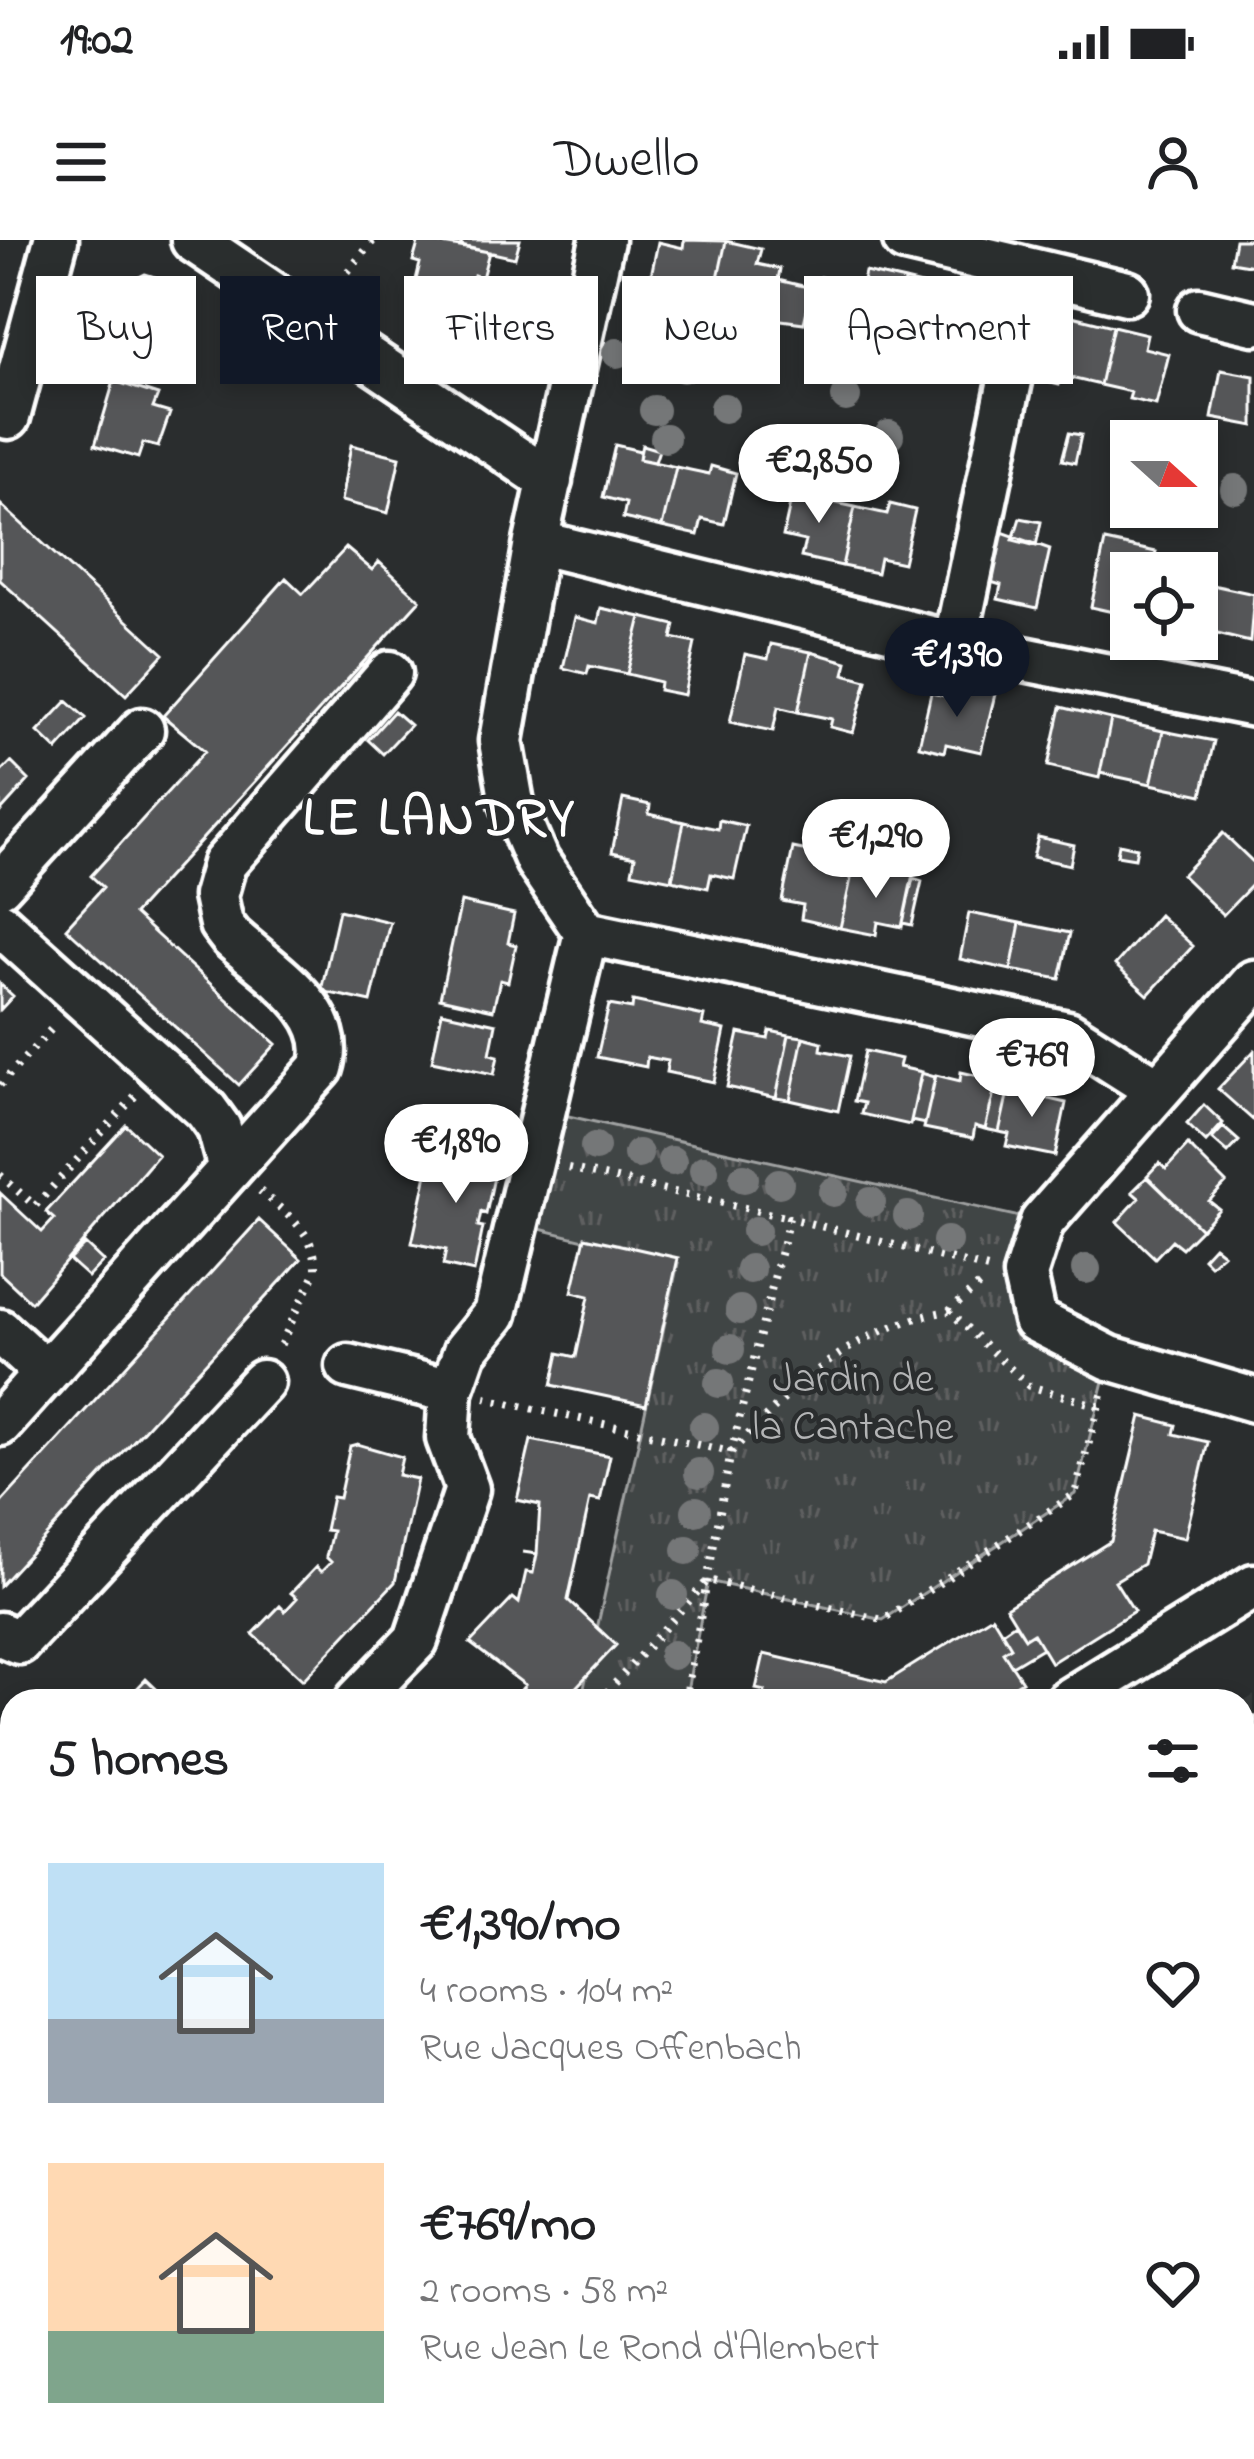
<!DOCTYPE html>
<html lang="en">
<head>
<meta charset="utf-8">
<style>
  body { margin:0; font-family:"Indie Flower",sans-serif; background:#f2f2f2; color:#202124; height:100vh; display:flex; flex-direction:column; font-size:45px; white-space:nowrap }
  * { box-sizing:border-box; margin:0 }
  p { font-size:39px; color:#757577 }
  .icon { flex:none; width:66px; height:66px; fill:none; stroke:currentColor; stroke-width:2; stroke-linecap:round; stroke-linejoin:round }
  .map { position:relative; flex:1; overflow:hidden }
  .details { position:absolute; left:0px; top:1449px; width:1254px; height:771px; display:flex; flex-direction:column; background:#fff; border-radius:36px 36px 0 0; box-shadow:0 6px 18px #0003 }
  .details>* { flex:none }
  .guide { position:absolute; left:36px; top:36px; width:1182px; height:108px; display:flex; gap:24px }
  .needle { width:78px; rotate:111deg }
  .buttons { position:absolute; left:1110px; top:180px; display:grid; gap:24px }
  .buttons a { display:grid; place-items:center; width:108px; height:108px; border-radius:0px; background:#fff; box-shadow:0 6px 18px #0003; font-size:60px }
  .price { position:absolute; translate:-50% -102px; padding:0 27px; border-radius:42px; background:#fff; color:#222; font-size:39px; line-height:78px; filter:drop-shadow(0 3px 6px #0008) }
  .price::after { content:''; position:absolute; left:50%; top:72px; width:36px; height:27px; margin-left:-18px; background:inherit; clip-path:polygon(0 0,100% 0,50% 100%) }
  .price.active { background:#111827; color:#fff }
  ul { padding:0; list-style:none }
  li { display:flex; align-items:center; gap:36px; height:300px; padding:0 48px }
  li span { display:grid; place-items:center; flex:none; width:336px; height:240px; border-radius:0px; color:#555 }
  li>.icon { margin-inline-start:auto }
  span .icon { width:144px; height:144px; fill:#fffc; stroke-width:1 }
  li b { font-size:51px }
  h2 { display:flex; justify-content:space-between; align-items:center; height:144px; padding:0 48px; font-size:51px }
  .pill { padding:0 42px; border-radius:0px; background:#fff; box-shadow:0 6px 18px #0003; font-size:42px; line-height:108px }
  .pill.active { background:#111827; color:#fff }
  .status { display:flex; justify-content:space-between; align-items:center; height:84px; padding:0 60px; background:#fff; direction:ltr }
  .status svg { height:33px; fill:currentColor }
  header { display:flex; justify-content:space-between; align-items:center; height:156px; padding:0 48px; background:#fff; font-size:54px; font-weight:600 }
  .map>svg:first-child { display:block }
  .built { fill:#373a3b }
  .grass { fill:url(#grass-tufts); stroke:#a0a2a2; stroke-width:3 }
  .building { fill:#555758; stroke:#fff; stroke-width:3 }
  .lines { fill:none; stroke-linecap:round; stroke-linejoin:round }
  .minor-casing { stroke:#fff; stroke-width:51 }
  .path { stroke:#fff; stroke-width:8; stroke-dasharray:3 9; stroke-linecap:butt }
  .minor { stroke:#2a2d2e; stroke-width:42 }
  .rail-casing { stroke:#fff; stroke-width:14 }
  .rail { stroke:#2a2d2e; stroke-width:9; stroke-dasharray:27; stroke-linecap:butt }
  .tree { fill:#757778 }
  .labels { text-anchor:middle; stroke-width:9; stroke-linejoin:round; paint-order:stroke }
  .park-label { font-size:42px; fill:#b3b4b5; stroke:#2a2d2e }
  .district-label { font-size:54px; font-weight:bold; letter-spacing:3px; fill:#fff; stroke:#2a2d2e }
</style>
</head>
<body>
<div class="status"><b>19:02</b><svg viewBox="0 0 49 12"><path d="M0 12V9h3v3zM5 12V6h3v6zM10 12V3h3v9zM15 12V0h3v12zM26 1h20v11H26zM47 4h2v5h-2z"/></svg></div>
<header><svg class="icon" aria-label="menu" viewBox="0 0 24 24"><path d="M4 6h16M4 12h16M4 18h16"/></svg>Dwello<svg class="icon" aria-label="person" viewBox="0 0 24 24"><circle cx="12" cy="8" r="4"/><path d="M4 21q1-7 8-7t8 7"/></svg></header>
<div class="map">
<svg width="1254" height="2219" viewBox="0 0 1254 2219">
  <defs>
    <pattern id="grass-tufts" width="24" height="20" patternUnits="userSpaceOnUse" patternTransform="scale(3)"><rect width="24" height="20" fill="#414445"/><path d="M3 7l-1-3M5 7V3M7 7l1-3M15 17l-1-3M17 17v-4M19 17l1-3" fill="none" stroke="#5e6061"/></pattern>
  </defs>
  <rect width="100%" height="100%" fill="#2a2d2e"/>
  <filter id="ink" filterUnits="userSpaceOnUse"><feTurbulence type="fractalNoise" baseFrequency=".00833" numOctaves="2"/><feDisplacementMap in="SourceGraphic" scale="24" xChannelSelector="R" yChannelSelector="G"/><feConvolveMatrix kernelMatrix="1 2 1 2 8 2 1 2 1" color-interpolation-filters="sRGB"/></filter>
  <g filter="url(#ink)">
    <path class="built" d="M 1254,1455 L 1254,1509 L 1242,1517 L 1242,1463 Z
      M 12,2033 L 12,2084 L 0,2088 L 0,2036 Z
      M 12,2145 L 12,2208 L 216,2208 L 262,2219 L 0,2219 L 0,2148 Z"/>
    <path class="grass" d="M 546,871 L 1042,982 L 1035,1080 L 1110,1118 L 1075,1254 L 883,1380 L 708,1341 L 685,1461 L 581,1461 L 678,1023 L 519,984 Z
      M 1254,1766 L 1254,1882 L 1242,1887 L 1242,1775 Z"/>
    <path class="building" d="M 419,0 L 489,12 L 482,38 L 474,35 L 462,79 L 415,68 L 422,42 L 416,40 L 420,23 L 413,21 Z
      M 462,0 L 520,0 L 515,18 L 461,6 Z
      M 684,0 L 726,1 L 713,61 L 675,53 L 673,60 L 647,55 L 658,2 L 683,8 Z
      M 1235,0 L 1254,0 L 1254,26 L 1231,22 Z
      M 726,1 L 761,9 L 757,24 L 780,29 L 778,40 L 812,48 L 804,83 L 744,75 L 746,68 L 713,61 Z
      M 865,32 L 905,41 L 892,100 L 854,92 L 853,100 L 826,94 L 832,68 L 815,65 L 821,37 L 862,46 Z
      M 145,34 L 158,38 L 164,54 L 181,60 L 166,108 L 123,88 L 115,93 L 99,87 L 114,37 L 129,42 Z
      M 905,41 L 939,49 L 936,63 L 959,68 L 948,120 L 921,115 L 922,107 L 892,100 Z
      M 1072,76 L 1113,86 L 1100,145 L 1062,136 L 1059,145 L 1034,139 L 1046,86 L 1067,91 Z
      M 1113,86 L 1147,94 L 1144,108 L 1169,114 L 1156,165 L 1129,159 L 1131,152 L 1100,145 Z
      M 1221,130 L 1254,136 L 1254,186 L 1212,178 Z
      M 114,141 L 158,155 L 153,168 L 170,173 L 158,207 L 143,203 L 138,218 L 95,205 Z
      M 1069,193 L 1081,195 L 1075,223 L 1062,220 Z
      M 351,205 L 400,217 L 388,273 L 341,261 Z
      M 615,205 L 640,211 L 639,219 L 676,227 L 662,287 L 623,278 L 626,263 L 603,257 Z
      M 642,205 L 659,210 L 655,222 L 639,219 Z
      M 711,226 L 736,233 L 724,284 L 702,279 L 698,295 L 662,287 L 676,227 L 709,234 Z
      M 794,246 L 820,251 L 818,259 L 855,267 L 842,326 L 801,317 L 805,301 L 783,296 Z
      M 0,264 L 164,414 L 126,455 L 0,340 Z
      M 890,264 L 915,270 L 903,323 L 880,318 L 877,333 L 842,326 L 855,267 L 887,274 Z
      M 1020,278 L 1041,282 L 1036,306 L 1013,300 Z
      M 988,287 L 1050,309 L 1037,368 L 998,359 L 1001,345 L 978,338 Z
      M 1105,301 L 1156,312 L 1151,333 L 1131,333 L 1131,376 L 1091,367 Z
      M 346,308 L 372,330 L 379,322 L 420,360 L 134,674 L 276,804 L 239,845 L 66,688 L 103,647 L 91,636 L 205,511 L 163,476 L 286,338 L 303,354 Z
      M 1154,323 L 1205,334 L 1197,371 L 1197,333 L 1151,333 Z
      M 1203,343 L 1254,354 L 1250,402 L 1197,389 Z
      M 601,368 L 641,377 L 627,434 L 589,426 L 587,434 L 563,428 L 575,377 L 598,383 Z
      M 641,377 L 675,385 L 672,398 L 695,403 L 684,455 L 659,450 L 660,442 L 627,434 Z
      M 771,404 L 811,412 L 798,472 L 778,467 L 773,491 L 730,482 L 745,414 L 768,419 Z
      M 811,412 L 847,422 L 844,434 L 867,440 L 853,493 L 830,487 L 832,479 L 798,472 Z
      M 956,445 L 995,454 L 981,512 L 946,504 L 944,512 L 919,506 L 931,453 L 954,458 Z
      M 67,461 L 86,478 L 57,510 L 38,492 Z
      M 1061,467 L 1111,479 L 1099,538 L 1048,526 Z
      M 394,471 L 410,485 L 383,514 L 368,500 Z
      M 1111,479 L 1163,491 L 1151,544 L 1100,533 Z
      M 1163,491 L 1214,501 L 1202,555 L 1151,544 Z
      M 11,522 L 29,540 L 0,572 L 0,533 Z
      M 623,559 L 650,565 L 649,574 L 684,582 L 672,640 L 632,632 L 635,617 L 612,612 Z
      M 719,580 L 746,586 L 734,639 L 711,634 L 708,648 L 672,640 L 684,582 L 718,589 Z
      M 1223,593 L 1254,623 L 1254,643 L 1223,675 L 1182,635 Z
      M 1038,597 L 1074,605 L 1070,625 L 1033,617 Z
      M 1119,604 L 1137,608 L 1135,618 L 1117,615 Z
      M 793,608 L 818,613 L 816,623 L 853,630 L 840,688 L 801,679 L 803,665 L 782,661 Z
      M 888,628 L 913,634 L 902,687 L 878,682 L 876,695 L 840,688 L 853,630 L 885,637 Z
      M 913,638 L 922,641 L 912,685 L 903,683 Z
      M 461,662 L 514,674 L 508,703 L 516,705 L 508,742 L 500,740 L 493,770 L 440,758 Z
      M 339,670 L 390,682 L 371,762 L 321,751 Z
      M 969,673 L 1020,683 L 1011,730 L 960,719 Z
      M 1159,675 L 1193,706 L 1148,755 L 1115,725 Z
      M 1020,683 L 1070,693 L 1060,739 L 1011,730 Z
      M 0,744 L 13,756 L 0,770 Z
      M 633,761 L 704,776 L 702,785 L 725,790 L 714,842 L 666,832 L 668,821 L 647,817 L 646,827 L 597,817 L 609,765 L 632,769 Z
      M 442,772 L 496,784 L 490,814 L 498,816 L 494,834 L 432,821 Z
      M 770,791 L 789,795 L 776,858 L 727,847 L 739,793 L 768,799 Z
      M 789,795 L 803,797 L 790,860 L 776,858 Z
      M 803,797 L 822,802 L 821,810 L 850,816 L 838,871 L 790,860 Z
      M 865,811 L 901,819 L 899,827 L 922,832 L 910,885 L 861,874 L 864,863 L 854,861 Z
      M 1254,811 L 1254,880 L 1253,880 L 1218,849 Z
      M 961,832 L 997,840 L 985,889 L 975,886 L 973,898 L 924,888 L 936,835 L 960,841 Z
      M 921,833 L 935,837 L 925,884 L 911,881 Z
      M 997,840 L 1010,843 L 999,892 L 985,889 Z
      M 1010,843 L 1046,850 L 1044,858 L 1066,863 L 1055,916 L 1006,906 L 1009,894 L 999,892 Z
      M 1204,865 L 1223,883 L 1206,902 L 1187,884 Z
      M 126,885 L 158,915 L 31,1062 L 0,1033 L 0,953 L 42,992 L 54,979 L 46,972 Z
      M 1223,887 L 1239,901 L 1228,913 L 1212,899 Z
      M 1188,905 L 1226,943 L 1209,961 L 1219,969 L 1201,989 L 1147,936 L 1159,923 L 1166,929 Z
      M 469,907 L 499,914 L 486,974 L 481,972 L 478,986 L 483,987 L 474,1032 L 443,1025 L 446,1010 L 412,1003 L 431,915 L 465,922 Z
      M 1147,937 L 1201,989 L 1182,1008 L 1172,1000 L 1155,1018 L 1117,982 L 1139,958 L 1132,952 Z
      M 259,980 L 301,1019 L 0,1346 L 0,1264 Z
      M 585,997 L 678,1018 L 646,1165 L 552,1145 L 559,1113 L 576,1117 L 589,1056 L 572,1052 Z
      M 85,1004 L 103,1021 L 88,1037 L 69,1020 Z
      M 1214,1006 L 1223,1013 L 1210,1025 L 1203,1018 Z
      M 1141,1176 L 1176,1185 L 1174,1194 L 1208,1202 L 1185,1298 L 1151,1291 L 1143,1324 L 1115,1341 L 1134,1371 L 1051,1423 L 1033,1393 L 1025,1398 L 1006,1367 L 1111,1301 Z
      M 531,1200 L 610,1216 L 600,1261 L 590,1259 L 568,1360 L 616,1405 L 563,1461 L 533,1461 L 521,1450 L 525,1445 L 470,1403 L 513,1358 L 519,1363 L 526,1332 L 533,1333 L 537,1314 L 523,1312 L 537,1314 L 540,1265 L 517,1260 Z
      M 357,1204 L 402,1217 L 398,1235 L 417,1239 L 395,1342 L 303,1440 L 253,1394 L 280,1366 L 285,1371 L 297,1358 L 291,1353 L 316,1327 L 321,1332 L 331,1322 L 326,1317 L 332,1291 L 325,1290 L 332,1257 L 339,1258 L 350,1206 Z
      M 992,1376 L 1011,1407 L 1003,1412 L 1022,1441 L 989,1461 L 762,1461 L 765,1451 L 756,1449 L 764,1414 L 886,1442 Z
      M 1015,1383 L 1025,1398 L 1033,1393 L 1042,1408 L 1012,1426 L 1003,1412 L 1011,1407 L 1002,1392 Z
      M 146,1439 L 169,1461 L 125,1461 Z
      M 1254,1657 L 1254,1738 L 1250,1741 L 1242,1735 L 1242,1670 Z
      M 1242,1948 L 1254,1948 L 1254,2006 L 1242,2006 Z
      M 1242,2076 L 1254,2076 L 1254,2122 L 1242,2122 Z
      M 1254,2178 L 1254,2219 L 1218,2219 L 1228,2208 L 1242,2208 L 1242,2191 Z
      M 50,2208 L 142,2208 L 145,2219 L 53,2219 Z
      M 331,2208 L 384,2208 L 332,2217 Z
      M 724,2208 L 771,2209 L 803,2208 L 797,2219 L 719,2219 Z
      M 835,2208 L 899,2208 L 894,2219 L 829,2219 Z
      M 1071,2208 L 1119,2208 L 1113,2219 L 1093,2219 Z"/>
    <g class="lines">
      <g class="minor-casing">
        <path id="minor" d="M 193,0 L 550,241
          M 905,0 L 1127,53
          M 1199,70 L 1254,83
          M 8,177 L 56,0
          M 536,302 L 955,404 L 1033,31
          M 989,412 L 1254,465
          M 0,645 L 142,490
          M 0,684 L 206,870 L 219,888 L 230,929
          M 586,693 L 1068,793 L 1156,849
          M 1254,742 L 1042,982 L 1025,1035 L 1035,1080 L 1110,1118 L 1254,1160
          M 0,1091 L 46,1133
          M 348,1126 L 451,1151
          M 0,1184 L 321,828 C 339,772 268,731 231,697 L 221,684 L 215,656 L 224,624 L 390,433
          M 0,1394 L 19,1402 L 262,1142
          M 357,1461 L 416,1400 L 467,1249 L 448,1198 L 451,1151 L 465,1111 L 495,1074 L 586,693 L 537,621 L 512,563 L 501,501 L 536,302 L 602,0
          M 1068,1461 L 1254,1346
          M 1242,1595 L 1254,1587
          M 0,1661 L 12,1673
          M 0,1721 L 12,1708
          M 1242,2053 L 1254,2053
          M 983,2208 L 1006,2219"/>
      </g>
      <path class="path" d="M 341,52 L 339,42 L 374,0
        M 0,845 L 56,784
        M 568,928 L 789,978
        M 0,935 L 35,966 L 135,856
        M 260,951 C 286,974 317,993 316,1031 L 279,1108
        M 949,1071 L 984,1041
        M 485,1158 L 731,1212 C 797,1144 852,1087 949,1071 L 1029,1146 L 1099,1166
        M 599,1461 L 708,1340 L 883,1380 L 1075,1254 L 1102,1154
        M 685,1461 L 731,1212 L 789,978 L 988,1029
        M 1242,1753 L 1254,1745"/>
      <use href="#minor" class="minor"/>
      <g class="rail-casing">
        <path id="rail" d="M 1242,1490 L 1254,1482
          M 0,2062 L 12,2058"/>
      </g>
      <use href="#rail" class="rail"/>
    </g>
    <g class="tree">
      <circle cx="654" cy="96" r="15"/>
      <circle cx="480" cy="111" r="15"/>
      <circle cx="617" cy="113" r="15"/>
      <circle cx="683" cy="128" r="15"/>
      <circle cx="846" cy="157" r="15"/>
      <circle cx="724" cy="168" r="15"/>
      <circle cx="654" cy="170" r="15"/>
      <circle cx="889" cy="195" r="15"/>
      <circle cx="665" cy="198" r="15"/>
      <circle cx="1235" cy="249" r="15"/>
      <circle cx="595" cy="907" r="15"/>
      <circle cx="638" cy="914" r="15"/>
      <circle cx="672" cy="921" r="15"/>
      <circle cx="704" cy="930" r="15"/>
      <circle cx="744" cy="938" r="15"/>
      <circle cx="779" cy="943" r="15"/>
      <circle cx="833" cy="952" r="15"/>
      <circle cx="871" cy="962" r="15"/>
      <circle cx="908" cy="976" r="15"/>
      <circle cx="756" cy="991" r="15"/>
      <circle cx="947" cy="1001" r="15"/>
      <circle cx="750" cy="1029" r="15"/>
      <circle cx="1086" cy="1029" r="15"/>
      <circle cx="740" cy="1070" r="15"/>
      <circle cx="730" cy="1109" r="15"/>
      <circle cx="719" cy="1143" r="15"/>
      <circle cx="704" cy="1187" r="15"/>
      <circle cx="699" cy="1233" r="15"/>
      <circle cx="696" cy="1271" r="15"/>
      <circle cx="687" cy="1310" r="15"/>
      <circle cx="673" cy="1355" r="15"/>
      <circle cx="673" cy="1415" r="15"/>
    </g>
  </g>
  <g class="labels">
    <g class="park-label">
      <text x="853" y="1151">Jardin de<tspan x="853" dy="48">la Cantache</tspan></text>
    </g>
    <g class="district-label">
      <text x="440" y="594">LE LANDRY</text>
    </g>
  </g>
</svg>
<div class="buttons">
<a><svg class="needle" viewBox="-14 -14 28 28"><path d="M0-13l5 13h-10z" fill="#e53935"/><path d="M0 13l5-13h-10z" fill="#757577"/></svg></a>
<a><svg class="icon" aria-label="locate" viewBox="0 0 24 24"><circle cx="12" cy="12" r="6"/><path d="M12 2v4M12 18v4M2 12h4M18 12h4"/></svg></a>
</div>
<b class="price" style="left:819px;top:286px">€2,850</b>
<b class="price active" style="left:957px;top:480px">€1,390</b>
<b class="price" style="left:876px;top:661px">€1,290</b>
<b class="price" style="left:1032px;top:880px">€769</b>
<b class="price" style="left:456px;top:966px">€1,890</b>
<div class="guide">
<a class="pill">Buy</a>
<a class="pill active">Rent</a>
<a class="pill">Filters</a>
<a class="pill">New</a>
<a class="pill">Apartment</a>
</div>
<section class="details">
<h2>5 homes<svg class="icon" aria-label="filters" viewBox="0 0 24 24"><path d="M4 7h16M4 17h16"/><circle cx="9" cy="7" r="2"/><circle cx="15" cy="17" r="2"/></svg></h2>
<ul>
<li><span style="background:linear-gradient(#bfe0f5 65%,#9aa5b1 0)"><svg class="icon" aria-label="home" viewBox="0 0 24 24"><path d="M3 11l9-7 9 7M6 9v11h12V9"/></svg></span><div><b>€1,390/mo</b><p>4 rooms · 104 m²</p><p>Rue Jacques Offenbach</p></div><svg class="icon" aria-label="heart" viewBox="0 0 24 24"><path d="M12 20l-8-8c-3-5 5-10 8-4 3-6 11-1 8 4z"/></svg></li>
<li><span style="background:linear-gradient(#ffd9b3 70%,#7fa58c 0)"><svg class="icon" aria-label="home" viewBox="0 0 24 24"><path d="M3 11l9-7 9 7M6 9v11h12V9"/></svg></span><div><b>€769/mo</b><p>2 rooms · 58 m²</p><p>Rue Jean Le Rond d'Alembert</p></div><svg class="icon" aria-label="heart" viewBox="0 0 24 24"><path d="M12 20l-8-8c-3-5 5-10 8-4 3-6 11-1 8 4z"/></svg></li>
</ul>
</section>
</div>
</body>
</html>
